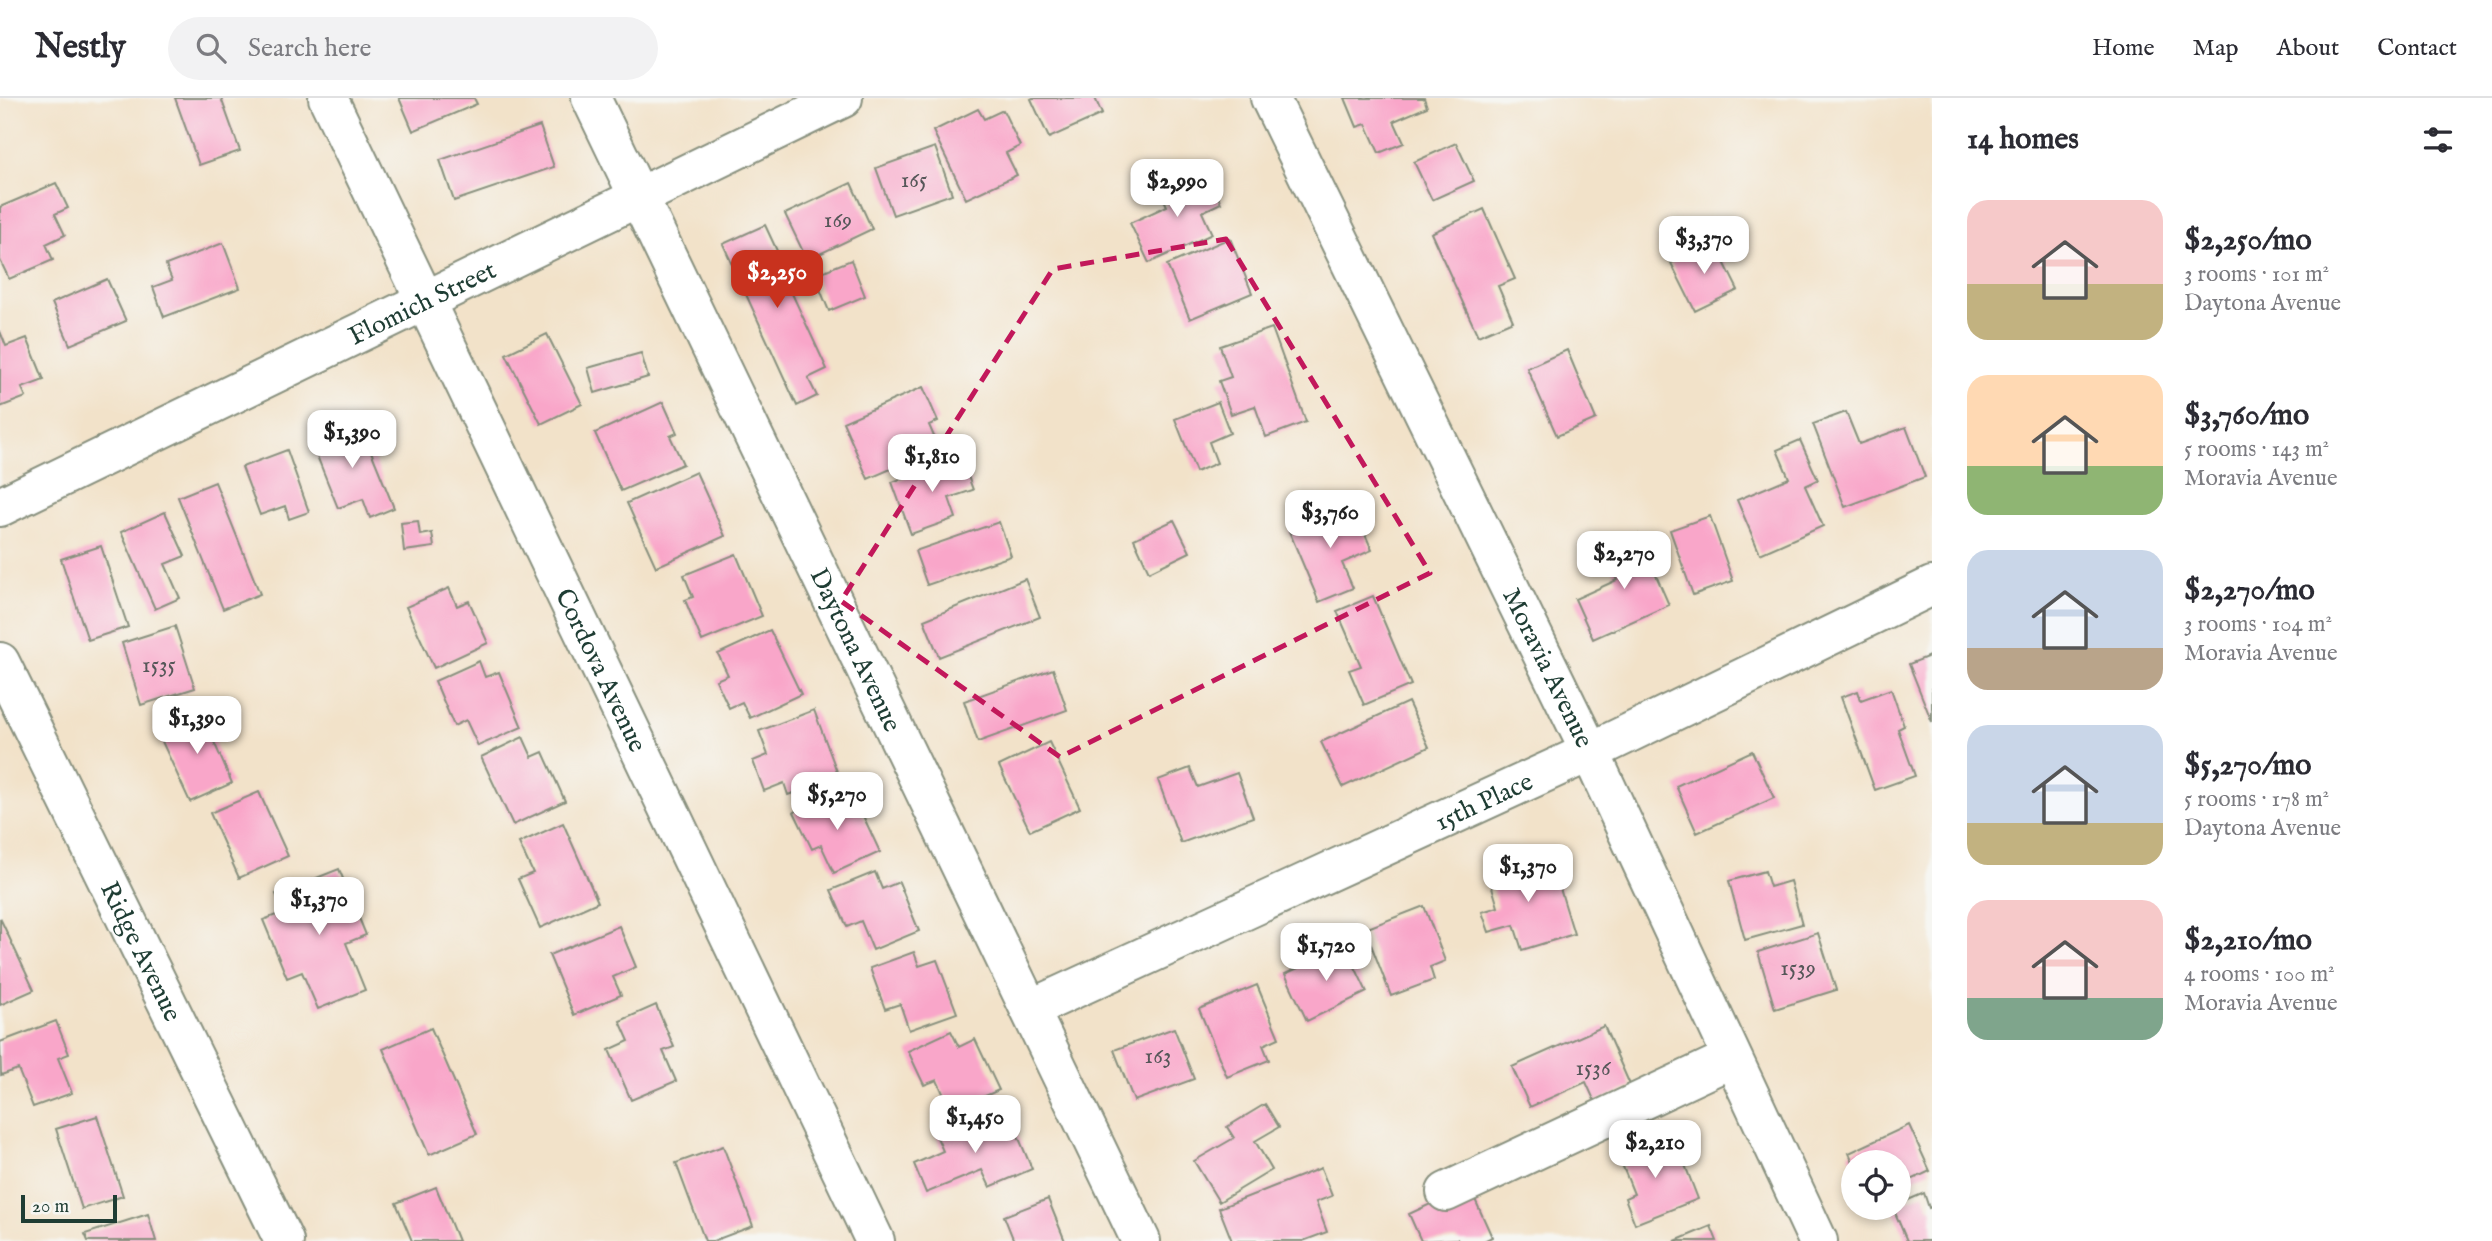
<!DOCTYPE html>
<html lang="en">
<head>
<meta charset="utf-8">
<style>
  body { margin:0; font-family:"IM FELL English",serif; background:#f2f2f3; color:#2b2b33; height:100vh; display:flex; flex-direction:column; font-size:26px; white-space:nowrap }
  * { box-sizing:border-box; margin:0 }
  p { font-size:23px; color:#7c7c81 }
  .icon { flex:none; width:38px; height:38px; fill:none; stroke:currentColor; stroke-width:2; stroke-linecap:round; stroke-linejoin:round }
  .map { position:relative; flex:1; overflow:hidden }
  .side { display:flex; flex-direction:column; background:#fff; width:560px }
  .side>* { flex:none }
  .controls { position:absolute; left:1841px; top:1052px; display:grid; gap:14px }
  .controls a { display:grid; place-items:center; width:70px; height:70px; border-radius:50%; background:#fff; box-shadow:0 4px 10px #0003; font-size:35px }
  .scale { position:absolute; left:21px; bottom:18px; width:96px; box-sizing:border-box; padding-left:7px; border:4px solid #1f3d34; border-top:0; font-size:19px; line-height:24px; white-space:nowrap; color:#1f3d34; -webkit-text-stroke:5px #f6f6f2; paint-order:stroke }
  .price { position:absolute; translate:-50% -60px; padding:0 16px; border-radius:14px; background:#fff; color:#222; font-size:23px; line-height:46px; filter:drop-shadow(0 2px 4px #0008) }
  .price::after { content:''; position:absolute; left:50%; top:42px; width:21px; height:16px; margin-left:-10px; background:inherit; clip-path:polygon(0 0,100% 0,50% 100%) }
  .price.selected { background:#c8321e; color:#fff }
  ul { padding:0; list-style:none }
  li { display:flex; align-items:center; gap:21px; height:175px; padding:0 35px }
  li span { display:grid; place-items:center; flex:none; width:196px; height:140px; border-radius:21px; color:#555 }
  li>.icon { margin-inline-start:auto }
  span .icon { width:84px; height:84px; fill:#fffc; stroke-width:1 }
  li b { font-size:30px }
  h2 { display:flex; justify-content:space-between; align-items:center; height:84px; padding:0 35px; font-size:30px }
  header { display:flex; align-items:center; gap:42px; box-sizing:border-box; height:98px; padding:0 35px; background:#fff; border-bottom:2px solid #e1e1e2 }
  header strong { font-size:33px }
  nav { display:flex; gap:38px; margin-inline-start:auto; font-size:24px }
  .search { width:490px; height:63px; background:#f2f2f3; display:flex; align-items:center; gap:18px; box-sizing:border-box; padding:0 24px; border-radius:38px; color:#7c7c81; font-size:26px }
  main { display:flex; flex:1; min-height:0 }
  .map>svg:first-child { display:block }
  .building { fill:#f9a6c9 }
  .lines { fill:none; stroke-linecap:round; stroke-linejoin:round }
  .minor-casing { stroke:#88907e; stroke-width:42 }
  .minor { stroke:#fff; stroke-width:38 }
  .marked { fill:none; stroke:#c2185b; stroke-width:5; stroke-dasharray:14 9; stroke-linejoin:round }
  .labels { text-anchor:middle; stroke-width:7; stroke-linejoin:round; paint-order:stroke }
  .number-label { font-size:23px; fill:#565759 }
  .street-label { font-size:26px; fill:#1f3d34; stroke:#f6f6f2 }
</style>
</head>
<body>
<header>
<strong>Nestly</strong>
<div class="search"><svg class="icon" aria-label="search" viewBox="0 0 24 24"><circle cx="10" cy="10" r="6"/><path d="M15 15l6 6"/></svg>Search here</div>
<nav><a>Home</a><a>Map</a><a>About</a><a>Contact</a></nav>
</header>
<main>
<div class="map">
<svg width="1932" height="1143" viewBox="0 0 1932 1143">
  <rect width="100%" height="100%" fill="#f6f6f2"/>
  <filter id="ink" filterUnits="userSpaceOnUse"><feTurbulence type="fractalNoise" baseFrequency=".0143" numOctaves="2"/><feDisplacementMap in="SourceGraphic" scale="14" xChannelSelector="R" yChannelSelector="G"/><feConvolveMatrix kernelMatrix="1 2 1 2 8 2 1 2 1" color-interpolation-filters="sRGB"/></filter>
  <filter id="wash" filterUnits="userSpaceOnUse"><feTurbulence type="fractalNoise" baseFrequency=".00686" numOctaves="4" result="noise"/><feDisplacementMap in="SourceGraphic" scale="28" xChannelSelector="R" yChannelSelector="G"/><feGaussianBlur stdDeviation="1.57" result="paint"/><feColorMatrix in="noise" values="0 0 0 0 0 0 0 0 0 0 0 0 0 0 0 0 0 1.4 0 .05"/><feComposite in="paint" operator="in"/></filter>
  <g filter="url(#wash)">
    <rect width="100%" height="100%" fill="#f2e2c9"/>
    <g id="blocks">
      <path class="building" d="M 175,0 L 221,0 L 240,53 L 199,67 Z
        M 399,0 L 474,0 L 477,6 L 413,33 Z
        M 1033,0 L 1095,0 L 1102,16 L 1049,40 L 1031,1 Z
        M 1345,0 L 1424,0 L 1427,9 L 1394,23 L 1404,45 L 1379,55 L 1366,26 L 1357,29 Z
        M 978,11 L 984,21 L 1003,12 L 1020,48 L 1006,55 L 1017,77 L 966,101 L 933,33 Z
        M 540,28 L 554,69 L 454,103 L 440,62 Z
        M 1456,45 L 1474,83 L 1432,102 L 1414,64 Z
        M 935,49 L 952,96 L 893,117 L 876,70 Z
        M 1207,74 L 1221,105 L 1202,114 L 1212,136 L 1149,165 L 1130,125 L 1167,108 L 1161,95 Z
        M 56,85 L 68,110 L 55,116 L 65,137 L 46,146 L 53,162 L 9,181 L 0,162 L 0,109 Z
        M 851,85 L 872,131 L 807,162 L 785,116 Z
        M 1484,111 L 1515,181 L 1498,188 L 1513,223 L 1478,238 L 1431,135 Z
        M 765,127 L 792,185 L 788,187 L 827,271 L 808,280 L 817,298 L 797,308 L 723,146 Z
        M 1230,140 L 1252,195 L 1190,221 L 1167,167 Z
        M 1714,144 L 1738,192 L 1695,213 L 1671,165 Z
        M 223,145 L 240,190 L 164,219 L 153,189 L 172,182 L 166,167 Z
        M 851,162 L 865,198 L 829,213 L 814,177 Z
        M 107,181 L 126,223 L 70,247 L 52,205 Z
        M 1272,230 L 1306,324 L 1266,339 L 1255,308 L 1231,316 L 1219,283 L 1231,279 L 1220,248 Z
        M 0,233 L 6,248 L 27,240 L 44,282 L 22,290 L 26,299 L 0,309 Z
        M 547,236 L 582,306 L 541,326 L 506,256 Z
        M 1567,252 L 1596,321 L 1557,338 L 1527,270 Z
        M 641,255 L 648,279 L 595,295 L 588,270 Z
        M 923,289 L 938,323 L 929,327 L 939,350 L 868,381 L 843,324 Z
        M 663,304 L 677,335 L 670,338 L 683,366 L 621,393 L 595,335 Z
        M 1218,304 L 1230,335 L 1209,344 L 1217,365 L 1196,374 L 1175,321 Z
        M 1846,314 L 1859,346 L 1906,329 L 1925,379 L 1845,409 L 1813,326 Z
        M 359,324 L 394,410 L 370,420 L 363,401 L 338,410 L 311,343 Z
        M 1800,342 L 1818,382 L 1805,388 L 1823,428 L 1760,456 L 1737,402 L 1789,380 L 1777,352 Z
        M 287,352 L 309,414 L 289,421 L 285,408 L 260,417 L 242,369 Z
        M 961,359 L 973,392 L 949,400 L 956,420 L 911,436 L 892,384 Z
        M 696,374 L 725,438 L 656,469 L 627,405 Z
        M 215,384 L 260,496 L 223,511 L 178,399 Z
        M 1352,407 L 1372,452 L 1342,465 L 1353,490 L 1319,504 L 1289,433 Z
        M 165,414 L 185,458 L 165,466 L 180,500 L 155,511 L 121,434 Z
        M 1710,418 L 1733,483 L 1693,497 L 1670,432 Z
        M 1174,422 L 1190,454 L 1149,474 L 1134,441 Z
        M 418,423 L 420,437 L 432,435 L 434,449 L 404,453 L 401,425 Z
        M 999,424 L 1011,458 L 927,487 L 915,453 Z
        M 1638,436 L 1669,507 L 1593,541 L 1575,501 L 1617,482 L 1604,452 Z
        M 101,448 L 128,529 L 88,542 L 61,461 Z
        M 736,456 L 762,518 L 702,543 L 685,502 L 693,499 L 684,477 Z
        M 1025,481 L 1040,519 L 939,559 L 924,522 Z
        M 449,490 L 457,508 L 469,503 L 488,545 L 434,570 L 406,509 Z
        M 1373,498 L 1411,587 L 1364,607 L 1349,572 L 1361,568 L 1337,513 Z
        M 175,528 L 195,590 L 141,607 L 122,545 Z
        M 770,532 L 801,596 L 750,620 L 742,604 L 729,610 L 716,582 L 728,577 L 718,556 Z
        M 1932,557 L 1932,624 L 1909,566 Z
        M 479,563 L 485,579 L 499,574 L 522,629 L 478,648 L 466,622 L 454,628 L 435,583 Z
        M 1053,571 L 1067,612 L 978,644 L 964,603 Z
        M 1891,591 L 1904,628 L 1898,631 L 1915,678 L 1875,692 L 1841,599 L 1858,593 L 1861,602 Z
        M 1408,604 L 1429,649 L 1343,689 L 1321,644 Z
        M 814,612 L 839,679 L 788,697 L 784,685 L 764,693 L 753,663 L 768,657 L 759,633 Z
        M 212,613 L 225,639 L 214,644 L 232,685 L 190,704 L 159,637 Z
        M 523,639 L 532,659 L 543,654 L 565,703 L 513,727 L 481,659 Z
        M 1049,644 L 1080,710 L 1030,733 L 999,668 Z
        M 1752,653 L 1774,700 L 1697,735 L 1676,688 Z
        M 1190,670 L 1198,689 L 1237,675 L 1253,719 L 1181,745 L 1158,682 Z
        M 259,694 L 288,758 L 239,780 L 210,715 Z
        M 835,695 L 845,716 L 859,709 L 880,754 L 834,775 L 821,747 L 812,751 L 794,714 Z
        M 563,725 L 598,804 L 540,830 L 518,781 L 533,775 L 519,745 Z
        M 1533,758 L 1539,775 L 1554,771 L 1574,836 L 1522,852 L 1514,827 L 1489,834 L 1482,814 L 1498,809 L 1487,772 Z
        M 339,771 L 366,837 L 346,845 L 365,892 L 318,911 L 302,874 L 287,880 L 263,822 L 284,814 L 276,796 Z
        M 1765,773 L 1770,789 L 1790,783 L 1802,826 L 1745,842 L 1729,783 Z
        M 875,774 L 882,791 L 899,784 L 919,833 L 873,852 L 861,823 L 847,829 L 831,792 Z
        M 1424,808 L 1445,863 L 1430,869 L 1434,882 L 1391,898 L 1365,831 Z
        M 0,820 L 34,892 L 0,907 Z
        M 619,828 L 636,869 L 613,879 L 621,897 L 574,917 L 549,857 Z
        M 1818,835 L 1836,892 L 1775,911 L 1758,854 Z
        M 1345,848 L 1367,894 L 1307,923 L 1285,876 Z
        M 914,854 L 919,868 L 937,862 L 957,915 L 909,932 L 900,906 L 885,911 L 870,870 Z
        M 1257,887 L 1279,940 L 1263,947 L 1269,962 L 1227,979 L 1199,911 Z
        M 656,907 L 674,949 L 663,953 L 676,983 L 631,1002 L 609,952 L 629,943 L 620,923 Z
        M 56,923 L 69,956 L 58,960 L 72,995 L 33,1009 L 18,971 L 1,977 L 0,944 Z
        M 1604,928 L 1631,989 L 1595,1004 L 1586,984 L 1530,1009 L 1512,969 Z
        M 431,930 L 477,1036 L 429,1057 L 383,951 Z
        M 1174,930 L 1194,981 L 1134,1003 L 1114,952 Z
        M 951,933 L 959,949 L 975,941 L 999,992 L 951,1013 L 937,982 L 924,987 L 908,953 Z
        M 1265,1006 L 1279,1029 L 1255,1043 L 1272,1072 L 1219,1104 L 1194,1063 L 1234,1040 L 1227,1029 Z
        M 97,1018 L 123,1098 L 82,1111 L 56,1031 Z
        M 1010,1019 L 1032,1071 L 990,1089 L 982,1072 L 926,1095 L 914,1066 L 943,1053 L 936,1037 L 972,1022 L 977,1033 Z
        M 1909,1027 L 1930,1073 L 1899,1088 L 1899,1064 L 1853,1064 L 1849,1055 Z
        M 1657,1039 L 1665,1060 L 1680,1054 L 1698,1101 L 1635,1126 L 1625,1100 L 1634,1096 L 1617,1054 Z
        M 723,1048 L 753,1128 L 713,1143 L 705,1143 L 676,1065 Z
        M 1321,1070 L 1332,1098 L 1316,1104 L 1327,1134 L 1303,1143 L 1232,1143 L 1219,1110 Z
        M 1469,1088 L 1492,1139 L 1484,1143 L 1458,1143 L 1457,1141 L 1421,1143 L 1409,1116 Z
        M 436,1089 L 458,1143 L 412,1143 L 396,1105 Z
        M 1924,1095 L 1929,1110 L 1932,1109 L 1932,1143 L 1907,1143 L 1893,1110 L 1899,1110 L 1899,1106 Z
        M 1048,1101 L 1065,1143 L 1014,1143 L 1004,1118 Z
        M 148,1116 L 156,1143 L 88,1143 L 85,1136 Z
        M 1711,1128 L 1717,1143 L 1675,1143 Z"/>
    </g>
  </g>
  <g filter="url(#ink)">
    <use href="#blocks" fill-opacity="0" stroke="#88907e" stroke-width="2"/>
    <g class="lines">
      <g class="minor-casing">
        <g id="minor">
          <path id="s1" d="M 328,0 L 875,1143"/>
          <path id="s2" d="M 591,0 L 1141,1143"/>
          <path id="s3" d="M 1270,0 L 1590,654 L 1818,1143"/>
          <path id="s4" d="M 0,409 L 843,0"/>
          <path id="s5" d="M 0,564 L 284,1143"/>
          <path id="s6" d="M 1030,911 L 1590,654 L 1932,488"/>
          <path d="M 1446,1094 L 1732,960"/>
        </g>
      </g>
      <use href="#minor" class="minor"/>
    </g>
  </g>
  <path class="marked" d="M 1226,141 L 1430,475 L 1060,659 L 841,503 L 1053,171 Z"/>
  <g class="labels">
    <g class="number-label">
      <text x="914" y="89">165</text>
      <text x="838" y="129">169</text>
      <text x="159" y="574">1535</text>
      <text x="1798" y="877">1539</text>
      <text x="1158" y="965">163</text>
      <text x="1593" y="977">1536</text>
    </g>
    <g class="street-label">
      <text dy="9" stroke="none"><textPath href="#s4" startOffset="469">Flomich Street</textPath></text>
      <text dy="9" stroke="none"><textPath href="#s2" startOffset="612">Daytona Avenue</textPath></text>
      <text dy="9" stroke="none"><textPath href="#s3" startOffset="634">Moravia Avenue</textPath></text>
      <text dy="9" stroke="none"><textPath href="#s1" startOffset="634">Cordova Avenue</textPath></text>
      <text dy="9" stroke="none"><textPath href="#s6" startOffset="499">15th Place</textPath></text>
      <text dy="9" stroke="none"><textPath href="#s5" startOffset="322">Ridge Avenue</textPath></text>
    </g>
  </g>
</svg>
<div class="controls">
<a><svg class="icon" aria-label="locate" viewBox="0 0 24 24"><circle cx="12" cy="12" r="6"/><path d="M12 2v4M12 18v4M2 12h4M18 12h4"/></svg></a>
</div>
<div class="scale">20 m</div>
<b class="price" style="left:1177px;top:121px">$2,990</b>
<b class="price" style="left:1704px;top:178px">$3,370</b>
<b class="price selected" style="left:777px;top:212px">$2,250</b>
<b class="price" style="left:352px;top:372px">$1,390</b>
<b class="price" style="left:932px;top:396px">$1,810</b>
<b class="price" style="left:1330px;top:452px">$3,760</b>
<b class="price" style="left:1624px;top:493px">$2,270</b>
<b class="price" style="left:197px;top:658px">$1,390</b>
<b class="price" style="left:837px;top:734px">$5,270</b>
<b class="price" style="left:1528px;top:806px">$1,370</b>
<b class="price" style="left:319px;top:839px">$1,370</b>
<b class="price" style="left:1326px;top:885px">$1,720</b>
<b class="price" style="left:975px;top:1057px">$1,450</b>
<b class="price" style="left:1655px;top:1082px">$2,210</b>
</div>
<section class="side">
<h2>14 homes<svg class="icon" aria-label="filters" viewBox="0 0 24 24"><path d="M4 7h16M4 17h16"/><circle cx="9" cy="7" r="2"/><circle cx="15" cy="17" r="2"/></svg></h2>
<ul>
<li><span style="background:linear-gradient(#f6c9c9 60%,#c2b280 0)"><svg class="icon" aria-label="home" viewBox="0 0 24 24"><path d="M3 11l9-7 9 7M6 9v11h12V9"/></svg></span><div><b>$2,250/mo</b><p>3 rooms · 101 m²</p><p>Daytona Avenue</p></div></li>
<li><span style="background:linear-gradient(#ffd9b3 65%,#8fb573 0)"><svg class="icon" aria-label="home" viewBox="0 0 24 24"><path d="M3 11l9-7 9 7M6 9v11h12V9"/></svg></span><div><b>$3,760/mo</b><p>5 rooms · 143 m²</p><p>Moravia Avenue</p></div></li>
<li><span style="background:linear-gradient(#c9d6e8 70%,#b9a48a 0)"><svg class="icon" aria-label="home" viewBox="0 0 24 24"><path d="M3 11l9-7 9 7M6 9v11h12V9"/></svg></span><div><b>$2,270/mo</b><p>3 rooms · 104 m²</p><p>Moravia Avenue</p></div></li>
<li><span style="background:linear-gradient(#c9d6e8 70%,#c2b280 0)"><svg class="icon" aria-label="home" viewBox="0 0 24 24"><path d="M3 11l9-7 9 7M6 9v11h12V9"/></svg></span><div><b>$5,270/mo</b><p>5 rooms · 178 m²</p><p>Daytona Avenue</p></div></li>
<li><span style="background:linear-gradient(#f6c9c9 70%,#7fa58c 0)"><svg class="icon" aria-label="home" viewBox="0 0 24 24"><path d="M3 11l9-7 9 7M6 9v11h12V9"/></svg></span><div><b>$2,210/mo</b><p>4 rooms · 100 m²</p><p>Moravia Avenue</p></div></li>
</ul>
</section>
</main>
</body>
</html>
